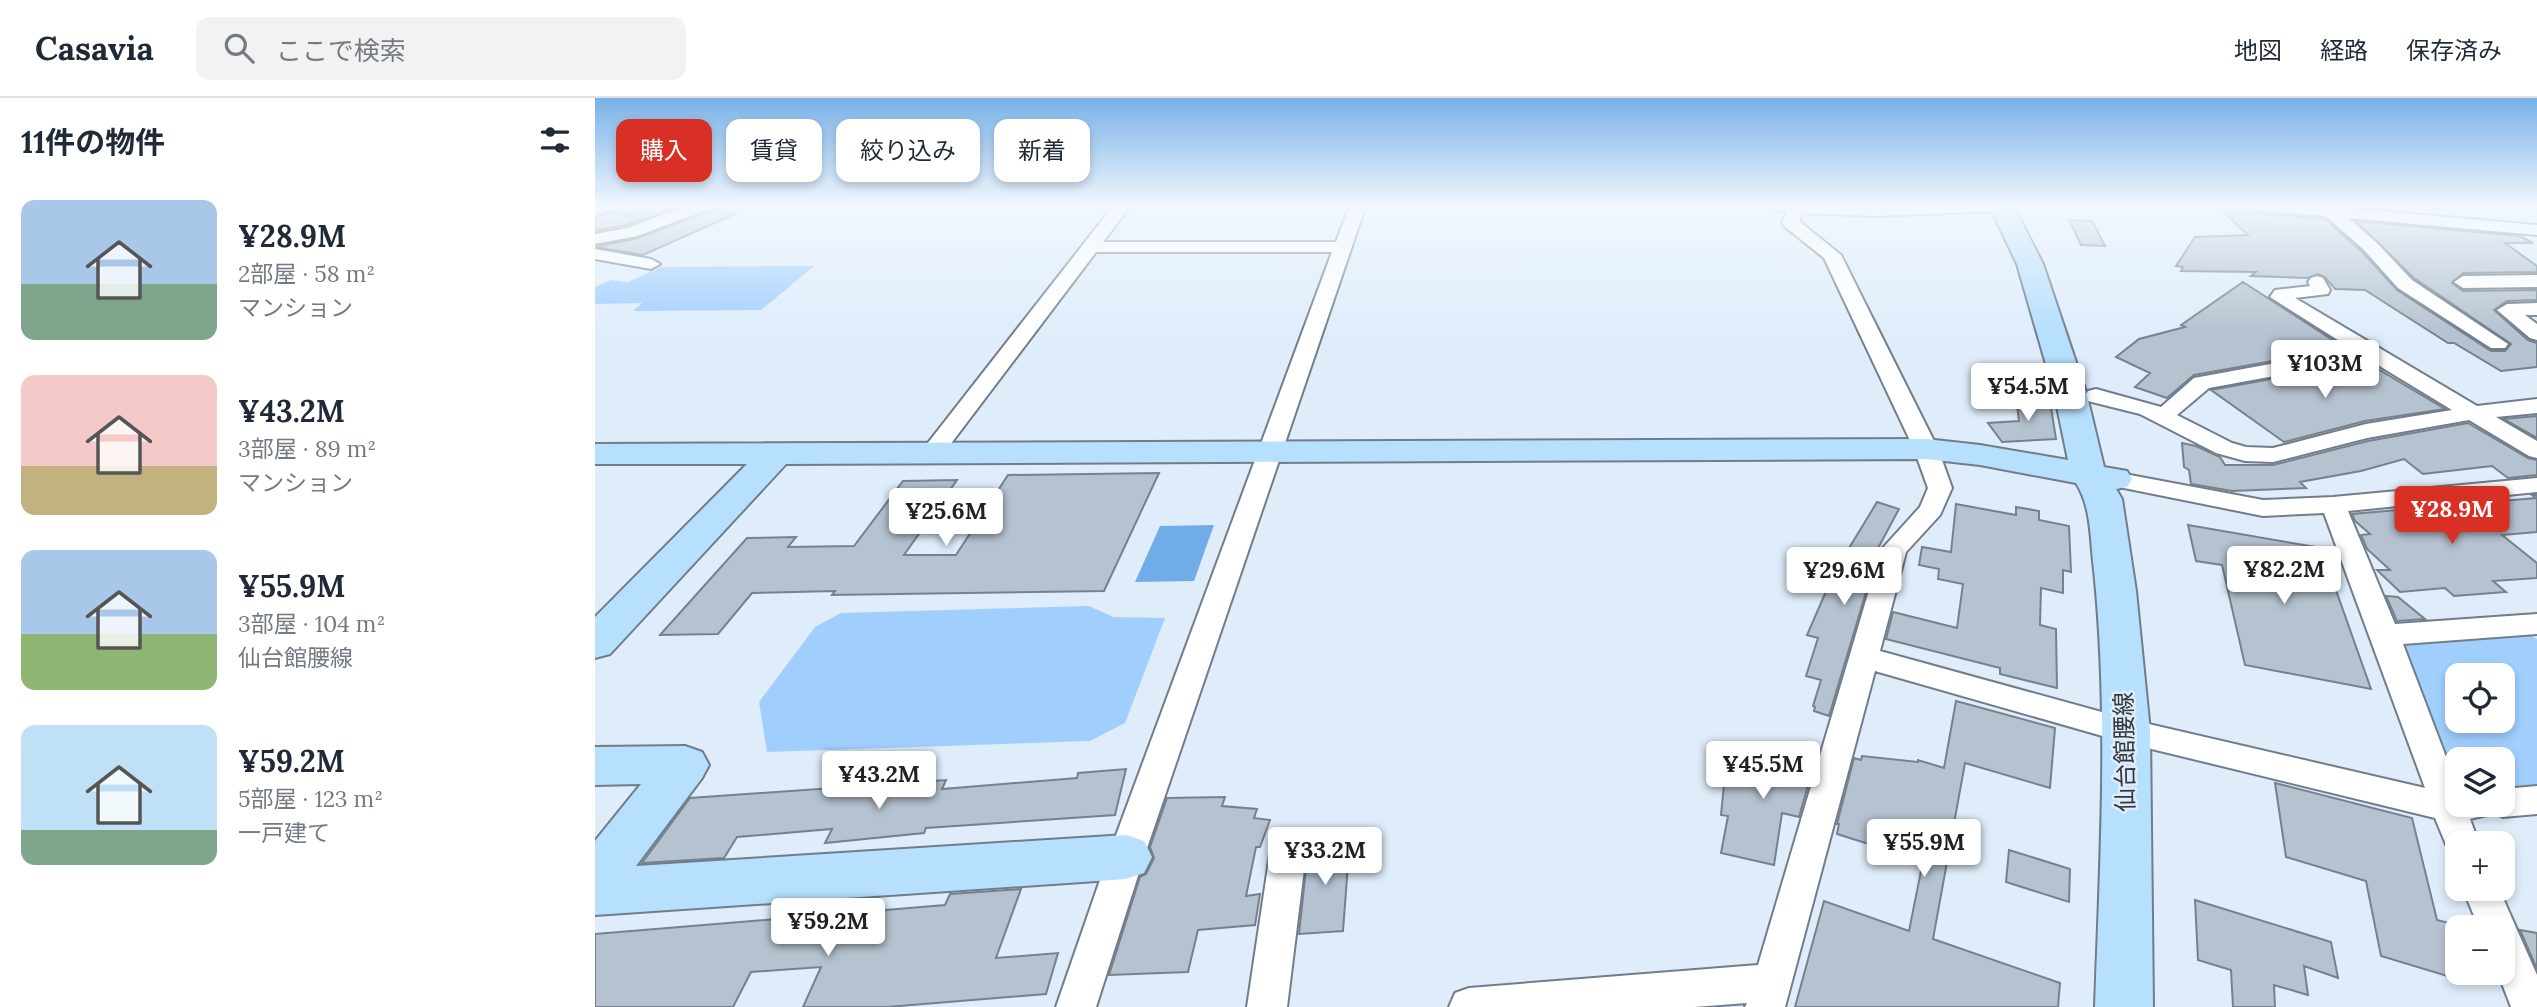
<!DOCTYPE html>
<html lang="ja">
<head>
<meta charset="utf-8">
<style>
  body { margin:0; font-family:Lora,"Noto Sans JP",serif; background:#f2f2f3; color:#1f2937; height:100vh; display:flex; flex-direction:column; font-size:26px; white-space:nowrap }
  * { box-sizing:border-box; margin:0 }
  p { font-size:23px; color:#747a83 }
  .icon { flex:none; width:38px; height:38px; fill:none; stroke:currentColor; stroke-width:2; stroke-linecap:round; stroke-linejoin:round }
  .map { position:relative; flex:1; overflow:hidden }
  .side { display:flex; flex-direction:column; background:#fff; width:595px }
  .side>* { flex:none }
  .hud { position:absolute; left:21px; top:21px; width:665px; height:63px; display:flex; gap:14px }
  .tools { position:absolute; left:1850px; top:565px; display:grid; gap:14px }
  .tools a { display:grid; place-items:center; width:70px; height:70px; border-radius:14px; background:#fff; box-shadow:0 4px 10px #0003; font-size:35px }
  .price { position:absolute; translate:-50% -60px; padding:0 16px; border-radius:7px; background:#fff; color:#222; font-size:23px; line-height:46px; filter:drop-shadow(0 2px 4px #0008) }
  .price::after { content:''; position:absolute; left:50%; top:42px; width:21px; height:16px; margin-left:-10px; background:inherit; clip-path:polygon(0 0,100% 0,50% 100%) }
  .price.on { background:#d93025; color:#fff }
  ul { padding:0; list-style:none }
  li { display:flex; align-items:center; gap:21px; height:175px; padding:0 21px }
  li span { display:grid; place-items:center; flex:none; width:196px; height:140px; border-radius:14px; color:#555 }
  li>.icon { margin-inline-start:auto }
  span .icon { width:84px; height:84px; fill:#fffc; stroke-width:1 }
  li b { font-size:30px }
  h2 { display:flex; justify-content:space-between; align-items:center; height:84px; padding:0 21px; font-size:30px }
  .chip { padding:0 24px; border-radius:14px; background:#fff; box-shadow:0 4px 10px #0003; font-size:24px; line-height:63px }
  .chip.on { background:#d93025; color:#fff }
  header { display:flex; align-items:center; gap:42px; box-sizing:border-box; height:98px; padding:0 35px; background:#fff; border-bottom:2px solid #e0e1e3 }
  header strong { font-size:33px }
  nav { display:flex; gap:38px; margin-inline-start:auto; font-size:24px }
  .search { width:490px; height:63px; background:#f2f2f3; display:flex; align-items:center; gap:18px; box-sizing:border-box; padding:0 24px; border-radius:14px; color:#747a83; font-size:26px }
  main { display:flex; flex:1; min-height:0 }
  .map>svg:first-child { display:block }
  .green { fill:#a0cffe; fill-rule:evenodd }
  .water { fill:#70ace7 }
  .building { fill:#b5c2d0; stroke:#75828e; stroke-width:2 }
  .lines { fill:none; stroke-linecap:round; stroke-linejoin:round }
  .street-casing { stroke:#717d8a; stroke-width:4 }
  .secondary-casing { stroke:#717d8a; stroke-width:4 }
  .street { fill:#fff; fill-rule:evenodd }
  .secondary { fill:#b6e0fd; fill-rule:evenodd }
  .labels { text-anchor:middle; stroke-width:5; stroke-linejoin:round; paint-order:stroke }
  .near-street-label { font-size:24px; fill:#33383e; stroke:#dfedfb }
</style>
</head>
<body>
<header>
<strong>Casavia</strong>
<div class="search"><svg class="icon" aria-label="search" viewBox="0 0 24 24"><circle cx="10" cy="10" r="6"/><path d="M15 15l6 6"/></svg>ここで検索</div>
<nav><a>地図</a><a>経路</a><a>保存済み</a></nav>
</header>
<main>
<section class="side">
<h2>11件の物件<svg class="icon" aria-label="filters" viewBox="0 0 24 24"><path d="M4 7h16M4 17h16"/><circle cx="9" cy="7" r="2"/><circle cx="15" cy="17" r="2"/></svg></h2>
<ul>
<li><span style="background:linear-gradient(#a9c7e8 60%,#7fa58c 0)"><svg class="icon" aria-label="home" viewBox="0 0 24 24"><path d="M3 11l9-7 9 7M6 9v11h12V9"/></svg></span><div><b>¥28.9M</b><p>2部屋 · 58 m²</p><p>マンション</p></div></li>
<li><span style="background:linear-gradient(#f6c9c9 65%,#c2b280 0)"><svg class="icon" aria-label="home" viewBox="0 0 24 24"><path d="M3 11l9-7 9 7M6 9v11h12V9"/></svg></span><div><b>¥43.2M</b><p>3部屋 · 89 m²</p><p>マンション</p></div></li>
<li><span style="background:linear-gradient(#a9c7e8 60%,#8fb573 0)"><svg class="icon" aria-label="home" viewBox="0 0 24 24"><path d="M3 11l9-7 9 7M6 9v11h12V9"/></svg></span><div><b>¥55.9M</b><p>3部屋 · 104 m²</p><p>仙台館腰線</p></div></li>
<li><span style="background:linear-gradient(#bfe0f5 75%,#7fa58c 0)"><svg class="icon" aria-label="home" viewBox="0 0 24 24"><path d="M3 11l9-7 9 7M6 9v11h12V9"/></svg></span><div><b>¥59.2M</b><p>5部屋 · 123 m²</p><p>一戸建て</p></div></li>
</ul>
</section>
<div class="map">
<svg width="1942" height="909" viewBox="0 0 1942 909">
  <rect width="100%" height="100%" fill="#dfedfb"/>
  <path class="green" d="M 219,168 L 166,212 L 38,213 L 47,205 L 0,206 L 0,189 L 16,182 L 33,184 L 66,169 Z
    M 494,508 L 518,519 L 570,520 L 530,625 L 495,643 L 172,654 L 164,604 L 220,529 L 246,515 Z
    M 1931,535 L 1942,541 L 1942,688 L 1908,691 L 1908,662 L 1862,662 L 1862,688 L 1855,684 L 1806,549 L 1810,545 ZM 1862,578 L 1908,578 L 1908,623 L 1862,623 Z"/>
  <path class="water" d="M 619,427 L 599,483 L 540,484 L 565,428 Z"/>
  <path class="building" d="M 1621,107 L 1648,107 L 1659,115 L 1730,121 L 1767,154 L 1802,192 L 1896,253 L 1910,253 L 1916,246 L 1819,180 L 1761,123 L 1925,138 L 1938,145 L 1910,145 L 1942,168 L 1942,174 L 1868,175 L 1857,185 L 1868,193 L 1942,192 L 1942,202 L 1912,203 L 1899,212 L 1933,242 L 1942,245 L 1942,269 L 1906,273 L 1859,245 L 1853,245 L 1770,192 L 1740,191 L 1730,179 L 1723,176 L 1713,180 L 1656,178 L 1661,174 L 1586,173 L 1588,169 L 1581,168 L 1600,139 L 1653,137 Z
    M 60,108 L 76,111 L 31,127 L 0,133 L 0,119 L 17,113 L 37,117 Z
    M 118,112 L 142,115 L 48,157 L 1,149 L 43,140 Z
    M 1474,122 L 1497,123 L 1510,148 L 1486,147 Z
    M 1648,184 L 1750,250 L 1599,277 L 1572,300 L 1540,289 L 1555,275 L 1521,259 L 1544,241 L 1590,229 L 1586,227 Z
    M 1771,264 L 1850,311 L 1770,323 L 1689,344 L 1616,292 Z
    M 1421,299 L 1455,303 L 1461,341 L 1407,344 L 1393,325 L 1424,323 Z
    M 1942,318 L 1942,340 L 1909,321 Z
    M 1873,325 L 1933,360 L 1942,362 L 1942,377 L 1913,380 L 1897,368 L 1828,376 L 1809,361 L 1766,373 L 1705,384 L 1711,390 L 1637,393 L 1596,386 L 1594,372 L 1589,369 L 1587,345 L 1601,348 L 1625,359 L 1630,367 L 1678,367 L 1773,343 Z
    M 564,375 L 509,493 L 237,497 L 240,493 L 157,495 L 123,536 L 65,537 L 152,440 L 201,439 L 193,449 L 259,448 L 308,383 L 362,382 L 309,457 L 361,457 L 413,377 Z
    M 1937,397 L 1942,397 L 1942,434 L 1907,437 L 1942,465 L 1942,480 L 1898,483 L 1911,494 L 1859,498 L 1850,490 L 1805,494 L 1782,472 L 1795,472 L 1772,451 L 1766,437 L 1775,436 L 1760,423 L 1757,416 L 1941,400 Z
    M 1282,404 L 1304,411 L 1266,482 L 1274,484 L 1234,618 L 1219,613 L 1220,609 L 1218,608 L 1226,582 L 1211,578 L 1223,540 L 1212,537 L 1239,475 Z
    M 1361,406 L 1421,417 L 1421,409 L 1444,413 L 1444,422 L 1474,428 L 1476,474 L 1468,472 L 1468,495 L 1446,490 L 1445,527 L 1461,531 L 1462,590 L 1405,576 L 1405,570 L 1291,541 L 1298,514 L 1362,530 L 1368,486 L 1343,481 L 1344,471 L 1324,467 L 1327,449 L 1356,454 Z
    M 1593,427 L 1726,450 L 1776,591 L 1650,567 L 1627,467 L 1601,463 Z
    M 1791,498 L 1803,499 L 1830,521 L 1802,523 Z
    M 1361,603 L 1460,630 L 1455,690 L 1370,665 L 1338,841 L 1465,885 L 1463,909 L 1200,909 L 1229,803 L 1314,833 L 1328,763 L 1242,736 L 1244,726 L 1242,726 L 1259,660 L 1266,662 L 1267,658 L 1323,664 L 1323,662 L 1349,670 Z
    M 1153,646 L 1213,652 L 1214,684 L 1204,719 L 1187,715 L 1179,767 L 1126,755 L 1133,718 L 1126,717 L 1130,677 L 1152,681 Z
    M 531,671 L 520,717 L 331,730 L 329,735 L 230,745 L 237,731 L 142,739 L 129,760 L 47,765 L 95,700 L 351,682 L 347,691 L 482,680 L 483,675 Z
    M 1680,685 L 1817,720 L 1842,822 L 1862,827 L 1862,881 L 1786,858 L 1771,783 L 1691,759 Z
    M 630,699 L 627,708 L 662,711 L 659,720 L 675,722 L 665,749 L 661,749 L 651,798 L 665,796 L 660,827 L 603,832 L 593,874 L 514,877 L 545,779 L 551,776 L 559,760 L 555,749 L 572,700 Z
    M 755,740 L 748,833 L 704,836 L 714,743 Z
    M 1414,752 L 1475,771 L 1474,804 L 1411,784 Z
    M 426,791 L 401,860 L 463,855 L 451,896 L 292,909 L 208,909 L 226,869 L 156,874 L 138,909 L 0,909 L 0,836 L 350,807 L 355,796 Z
    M 1600,802 L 1736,844 L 1743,880 L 1709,868 L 1713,897 L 1679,887 L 1680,909 L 1638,909 L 1636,872 L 1603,862 Z
    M 1925,832 L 1942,835 L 1942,871 Z"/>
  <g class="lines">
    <g class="street-casing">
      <path id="street" d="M 95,107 L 119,107 L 117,110 L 42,138 L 0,146 L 0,136 L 32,130 Z
        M 519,107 L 536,107 L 508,144 L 741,144 L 755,107 L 771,107 L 549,759 L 501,909 L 461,909 L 513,759 L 737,154 L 501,154 L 345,360 L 329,360 L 325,355 L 329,350 Z
        M 1172,107 L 1414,108 L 1406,113 L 1280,118 L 1208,115 L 1204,123 L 1246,157 L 1343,351 L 1357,390 L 1345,417 L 1311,454 L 1285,553 L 1532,621 L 1830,690 L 1729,415 L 1668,418 L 1519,388 L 1510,386 L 1507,381 L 1510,376 L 1519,374 L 1668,402 L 1738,399 L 1942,380 L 1942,394 L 1753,413 L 1800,526 L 1942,516 L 1942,536 L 1808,546 L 1862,688 L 1862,707 L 1908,707 L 1908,691 L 1942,688 L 1942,716 L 1908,719 L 1895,712 L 1892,717 L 1875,721 L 1884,746 L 1862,746 L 1862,759 L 1855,756 L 1840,720 L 1532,645 L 1280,573 L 1190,909 L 1150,909 L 1152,905 L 1099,909 L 854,909 L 860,895 L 874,890 L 1163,867 L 1286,452 L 1325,409 L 1333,390 L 1319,351 L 1229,160 L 1189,128 L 1187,124 L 1192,114 L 1174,110 Z
        M 1651,107 L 1717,107 L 1942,127 L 1942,137 L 1753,120 L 1781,144 L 1817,182 L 1913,246 L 1910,250 L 1896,250 L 1803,190 L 1769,152 L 1731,118 L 1659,112 Z
        M 0,151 L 56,161 L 65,166 L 56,171 L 0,161 Z
        M 1942,177 L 1942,189 L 1868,190 L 1859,184 L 1868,178 Z
        M 1722,178 L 1728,180 L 1735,192 L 1733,196 L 1700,200 L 1882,308 L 1942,301 L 1942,315 L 1901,319 L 1942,343 L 1942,360 L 1934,358 L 1874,322 L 1772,340 L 1678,364 L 1650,363 L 1621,355 L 1545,316 L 1493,303 L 1490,298 L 1493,293 L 1501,291 L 1566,309 L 1599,280 L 1757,251 L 1675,199 L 1680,192 L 1715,188 L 1713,184 L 1716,180 ZM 1773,261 L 1857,312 L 1771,326 L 1678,350 L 1651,349 L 1637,345 L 1582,317 L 1614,290 Z
        M 1942,205 L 1942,217 L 1930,217 L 1942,226 L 1942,242 L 1935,240 L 1902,212 L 1912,206 Z
        M 693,740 L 705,744 L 711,755 L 692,909 L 652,909 L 675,755 L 681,744 Z
        M 1868,791 L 1904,791 L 1942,877 L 1942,909 L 1916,909 L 1903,875 L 1908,875 L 1908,830 L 1884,830 Z"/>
    </g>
    <g class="secondary-casing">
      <path id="secondary" d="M 1394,107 L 1418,107 L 1448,166 L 1491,294 L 1509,369 L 1532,373 L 1537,381 L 1532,389 L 1521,391 L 1527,401 L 1541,493 L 1555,633 L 1558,909 L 1500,909 C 1505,763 1514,617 1499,472 C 1495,442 1497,410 1481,385 L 1385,367 L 1331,361 L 191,366 L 15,556 L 0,560 L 0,519 L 152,366 L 0,366 L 0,346 L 1331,341 L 1385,347 L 1473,362 L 1459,294 L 1422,166 Z
        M 90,648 L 107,654 L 114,667 L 107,680 L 41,768 L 531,737 L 549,743 L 557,759 L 549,775 L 531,781 L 0,817 L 0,743 L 46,686 L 0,687 L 0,649 Z"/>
    </g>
    <use href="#street" class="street"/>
    <use href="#secondary" class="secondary"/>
  </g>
  <linearGradient id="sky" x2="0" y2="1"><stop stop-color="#78b1e8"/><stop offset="0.46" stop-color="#f1f7fd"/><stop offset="1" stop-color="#f1f7fd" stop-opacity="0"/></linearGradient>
  <rect width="1942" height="235" fill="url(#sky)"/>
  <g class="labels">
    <g class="near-street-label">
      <text transform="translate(1530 654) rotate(-91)" y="8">仙台館腰線</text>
    </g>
  </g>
</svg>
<div class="tools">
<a><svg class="icon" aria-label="locate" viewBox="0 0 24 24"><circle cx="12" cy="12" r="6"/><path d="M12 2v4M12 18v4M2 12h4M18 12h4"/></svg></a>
<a><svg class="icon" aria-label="layers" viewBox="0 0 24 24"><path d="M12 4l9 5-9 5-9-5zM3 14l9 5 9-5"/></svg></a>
<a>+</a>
<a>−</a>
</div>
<b class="price" style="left:1730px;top:302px">¥103M</b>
<b class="price" style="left:1433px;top:325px">¥54.5M</b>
<b class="price on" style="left:1857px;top:448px">¥28.9M</b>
<b class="price" style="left:351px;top:450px">¥25.6M</b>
<b class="price" style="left:1689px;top:508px">¥82.2M</b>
<b class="price" style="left:1249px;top:509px">¥29.6M</b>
<b class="price" style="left:1168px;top:703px">¥45.5M</b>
<b class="price" style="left:284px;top:713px">¥43.2M</b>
<b class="price" style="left:1329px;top:781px">¥55.9M</b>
<b class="price" style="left:730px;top:789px">¥33.2M</b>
<b class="price" style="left:233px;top:860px">¥59.2M</b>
<div class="hud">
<a class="chip on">購入</a>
<a class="chip">賃貸</a>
<a class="chip">絞り込み</a>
<a class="chip">新着</a>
</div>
</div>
</main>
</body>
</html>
